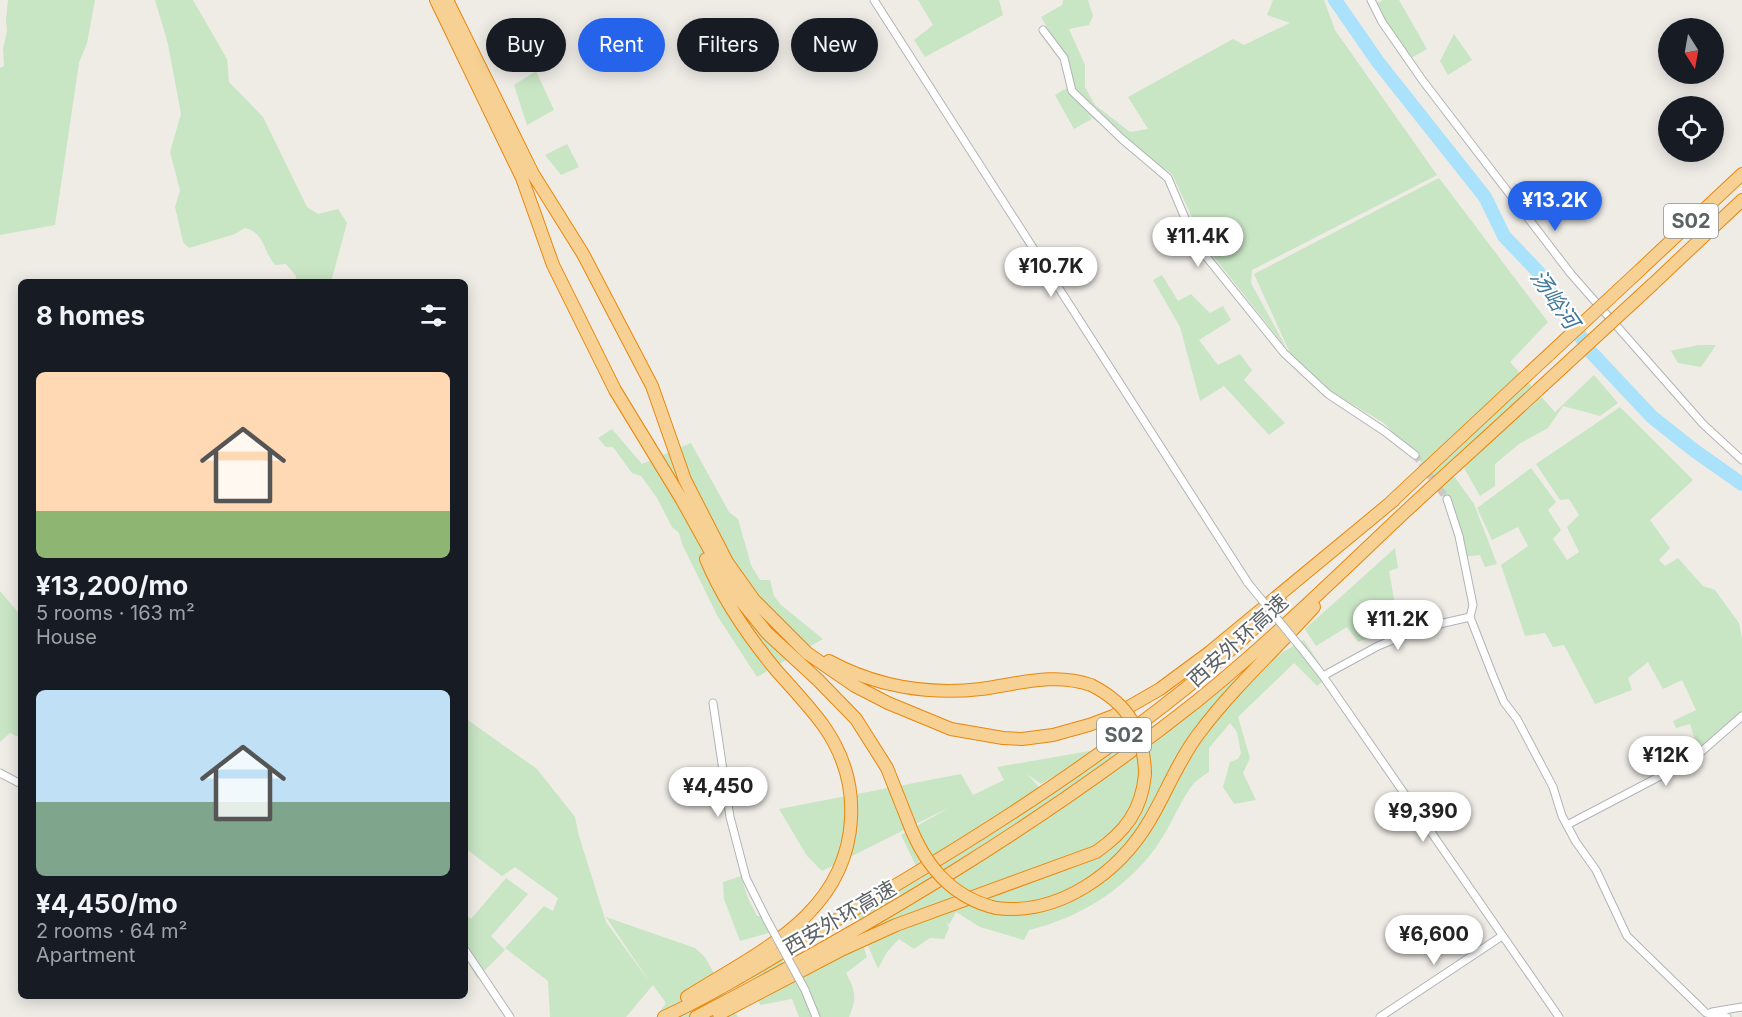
<!DOCTYPE html>
<html lang="en">
<head>
<meta charset="utf-8">
<style>
  body { margin:0; font-family:Inter,"Noto Sans SC",sans-serif; background:#242831; color:#f1f3f6; height:100vh; display:flex; flex-direction:column; font-size:22px; white-space:nowrap }
  * { box-sizing:border-box; margin:0 }
  p { font-size:20px; color:#9ea1a6 }
  .icon { flex:none; width:33px; height:33px; fill:none; stroke:currentColor; stroke-width:2; stroke-linecap:round; stroke-linejoin:round }
  .map { position:relative; flex:1; overflow:hidden }
  .details { position:absolute; left:18px; top:279px; width:450px; height:720px; display:flex; flex-direction:column; background:#171b24; border-radius:9px; box-shadow:0 3px 15px #0003 }
  .details>* { flex:none }
  .banner { position:absolute; left:486px; top:18px; width:570px; height:54px; display:flex; gap:12px }
  .needle { width:39px; rotate:169deg }
  .fabs { position:absolute; left:1658px; top:18px; display:grid; gap:12px }
  .fabs a { display:grid; place-items:center; width:66px; height:66px; border-radius:50%; background:#171b24; box-shadow:0 3px 15px #0003; font-size:30px }
  .price { position:absolute; translate:-50% -51px; padding:0 14px; border-radius:21px; background:#fff; color:#222; font-size:20px; line-height:39px; filter:drop-shadow(0 2px 3px #0008) }
  .price::after { content:''; position:absolute; left:50%; top:36px; width:18px; height:14px; margin-left:-9px; background:inherit; clip-path:polygon(0 0,100% 0,50% 100%) }
  .price.selected { background:#2563eb; color:#fff }
  ul { padding:0; list-style:none }
  li { display:grid; align-content:center; gap:12px; height:318px; padding:0 18px }
  li span { display:grid; place-items:center; height:186px; border-radius:9px; color:#555 }
  li>.icon { margin-inline-start:auto }
  span .icon { width:108px; height:108px; fill:#fffc; stroke-width:1 }
  li b { font-size:26px }
  h2 { display:flex; justify-content:space-between; align-items:center; height:72px; padding:0 18px; font-size:26px }
  .tag { padding:0 21px; border-radius:27px; background:#171b24; box-shadow:0 3px 15px #0003; font-size:21px; line-height:54px }
  .tag.selected { background:#2563eb; color:#fff }
  .map>svg:first-child { display:block }
  .green { fill:#c8e5c4 }
  .lines { fill:none; stroke-linecap:round; stroke-linejoin:round }
  .river { stroke:#aae2fb; stroke-width:14 }
  .street-tunnel { stroke:#cacac6; stroke-width:7; stroke-dasharray:7 3.5; stroke-linecap:butt }
  .street-casing { stroke:#b1b4b7; stroke-width:9 }
  .highway-casing { stroke:#e9870c; stroke-width:14 }
  .street { stroke:#fff; stroke-width:7 }
  .highway { stroke:#f7d194; stroke-width:12 }
  .street-bridge-casing { stroke:#b1b4b7; stroke-width:9; stroke-linecap:butt }
  .highway-bridge-casing { stroke:#e9870c; stroke-width:14; stroke-linecap:butt }
  .street-bridge { stroke:#fff; stroke-width:7 }
  .highway-bridge { stroke:#f7d194; stroke-width:12 }
  .labels { text-anchor:middle; stroke-width:4.5; stroke-linejoin:round; paint-order:stroke }
  .shield { fill:#fff; stroke:#8e9193; stroke-width:1.5 }
  .shield-label { font-size:20px; font-weight:bold; fill:#5d6265 }
  .street-label { font-size:21px; fill:#5d6265; stroke:#fff }
  .water-label { font-size:22px; font-style:italic; fill:#41799b; stroke:#fff }
</style>
</head>
<body>
<div class="map">
<svg width="1742" height="1017" viewBox="0 0 1742 1017">
  <rect width="100%" height="100%" fill="#efece6"/>
  <path class="green" d="M 8,0 L 95,0 L 87,43 L 79,63 L 55,225 L 0,235 L 0,68 L 4,66 L 3,49 L 7,31 L 6,20 Z
    M 155,0 L 193,0 L 227,59 L 229,82 L 263,117 L 307,207 L 318,214 L 338,209 L 347,223 L 331,282 L 295,282 L 296,276 L 286,264 L 275,265 C 263,251 265,233 245,228 L 235,234 L 189,248 L 183,242 L 175,207 L 180,190 L 170,152 L 181,114 L 168,44 Z
    M 918,0 L 999,0 L 1003,15 L 925,57 L 914,40 L 933,25 Z
    M 1063,0 L 1088,0 L 1093,16 L 1089,25 L 1069,29 L 1085,65 L 1085,87 L 1095,105 L 1130,132 L 1148,129 L 1128,97 L 1233,39 L 1244,45 L 1290,23 L 1267,15 L 1273,0 L 1324,0 L 1335,30 L 1437,175 L 1252,270 L 1251,283 L 1287,349 L 1206,247 L 1172,174 L 1088,115 L 1092,119 L 1074,129 L 1055,95 L 1070,86 L 1068,64 L 1041,17 L 1062,5 Z
    M 1383,0 L 1399,0 L 1427,49 L 1404,62 L 1370,7 Z
    M 1454,34 L 1472,60 L 1448,75 L 1440,61 Z
    M 536,71 L 554,110 L 527,125 L 514,85 Z
    M 567,144 L 579,167 L 561,175 L 545,155 Z
    M 1439,178 L 1548,322 L 1510,362 L 1555,412 L 1594,375 L 1618,403 L 1600,416 L 1563,406 L 1548,428 L 1519,444 L 1495,464 L 1495,486 L 1480,496 L 1461,463 L 1449,469 L 1474,504 L 1497,564 L 1485,567 L 1480,555 L 1463,557 L 1457,520 L 1424,465 L 1384,423 L 1330,391 L 1290,353 L 1254,274 Z
    M 1162,275 L 1178,301 L 1191,294 L 1210,313 L 1223,306 L 1231,320 L 1199,340 L 1218,365 L 1240,354 L 1252,370 L 1244,380 L 1285,423 L 1269,435 L 1224,386 L 1200,401 L 1180,327 L 1153,280 Z
    M 1698,345 L 1716,345 L 1701,367 L 1678,363 L 1671,351 C 1680,348 1688,348 1698,345 Z
    M 1620,407 L 1693,480 L 1650,520 L 1670,548 L 1659,560 L 1665,566 L 1678,558 L 1703,586 L 1715,590 L 1739,623 L 1742,639 L 1742,718 L 1691,762 L 1685,748 L 1696,744 L 1690,724 L 1676,728 L 1673,721 L 1696,710 L 1682,680 L 1663,689 L 1648,662 L 1628,678 L 1632,690 L 1595,704 L 1564,645 L 1553,647 L 1545,633 L 1525,636 L 1501,565 L 1528,546 L 1518,527 L 1492,540 L 1477,508 L 1531,468 L 1556,502 L 1548,510 L 1561,530 L 1553,539 L 1567,560 L 1579,552 L 1567,527 L 1579,515 L 1569,499 L 1560,500 L 1536,464 Z
    M 612,429 L 642,464 L 691,443 L 729,512 L 738,519 L 751,565 L 760,580 L 770,580 L 774,596 L 781,605 L 823,639 L 757,677 L 718,617 L 682,544 L 679,533 L 672,527 L 657,498 L 641,476 L 632,473 L 613,447 L 606,447 L 598,438 Z
    M 1395,548 L 1398,568 L 1389,571 L 1399,626 L 1358,642 L 1347,627 L 1316,646 L 1305,629 Z
    M 0,591 L 21,616 L 21,738 L 10,733 L 0,742 Z
    M 1304,640 L 1328,677 L 1317,686 L 1294,663 L 1238,717 L 1250,758 L 1243,773 L 1256,800 L 1234,804 L 1223,787 L 1230,762 L 1238,759 L 1241,753 L 1237,732 L 1230,723 L 1209,748 L 1209,772 C 1204,775 1198,779 1194,783 C 1181,799 1173,821 1162,838 C 1133,885 1081,918 1029,930 L 1024,940 L 980,927 L 956,912 L 949,925 L 946,921 L 949,928 L 944,939 L 930,938 L 914,949 L 899,939 L 887,952 L 878,969 L 853,911 L 922,878 L 901,835 L 952,806 L 822,871 L 807,856 L 779,809 L 961,774 L 973,795 L 1004,780 L 997,767 L 1101,749 L 1041,784 L 1027,774 L 1041,789 Z
    M 465,718 L 537,769 L 575,817 L 579,836 L 606,922 L 651,984 L 606,917 L 695,948 L 705,957 L 738,1017 L 656,1017 L 666,1003 L 653,985 L 626,1017 L 550,1017 L 548,981 L 505,948 L 544,906 L 553,911 L 558,898 L 515,867 L 502,876 L 465,848 Z
    M 741,876 L 748,898 L 757,916 L 766,915 L 764,925 L 771,924 L 772,932 L 740,941 L 724,899 L 723,882 Z
    M 506,878 L 528,894 L 491,936 L 505,950 L 477,978 L 465,958 L 465,913 L 471,919 Z
    M 863,945 L 867,957 L 846,973 C 856,992 857,997 849,1017 L 799,1017 L 792,999 L 760,1005 L 746,956 L 779,948 L 785,969 Z"/>
  <g class="lines">
    <path class="river" d="M 1335,0 L 1378,62 L 1485,197 L 1504,236 L 1541,275 L 1590,351 L 1652,417 L 1695,451 L 1742,484"/>
    <path class="street-tunnel" d="M 1415,455 L 1447,499"/>
    <g class="street-casing">
      <path id="street" d="M 874,0 L 1248,583
        M 1371,0 L 1382,22 L 1423,81 L 1571,274 L 1703,424 L 1742,460
        M 1043,30 L 1064,58 L 1072,91 L 1122,139 L 1168,178 L 1196,244 L 1284,353 L 1328,394 L 1384,431 L 1415,455
        M 1447,499 L 1459,536 L 1473,605 L 1470,617 L 1493,676 L 1504,702 L 1517,719 L 1553,787 L 1562,816 L 1576,842 L 1596,870 L 1627,936 L 1706,1013 L 1727,1017
        M 1306,654 L 1323,676 L 1559,1017
        M 1323,676 L 1378,646 L 1422,628 L 1470,617
        M 713,703 L 730,817 L 746,878 L 767,920
        M 0,773 L 21,784
        M 1567,825 L 1693,759 L 1742,716
        M 465,950 L 510,1017
        M 805,990 L 816,1017
        M 1712,1012 L 1742,1007
        M 1380,1017 L 1502,936"/>
    </g>
    <g class="highway-casing">
      <path id="highway" d="M 436,0 L 522,178 L 553,265 L 615,390 L 682,500 L 732,590 L 767,633 L 818,680 L 856,719 L 887,768 L 908,821
        M 447,0 L 533,174 L 583,254 L 652,386 L 685,480 L 727,562 L 754,600 L 807,653 L 855,686 L 888,703 L 951,729 L 1003,738 L 1022,739 L 1053,735 L 1089,725 L 1113,716 L 1160,689 L 1210,652 L 1394,500
        M 1641,269 L 1742,174
        M 1653,284 L 1742,200
        M 1389,504 L 1526,376
        M 829,661 C 875,686 928,695 981,689 C 1018,684 1054,672 1091,685
        M 996,908 C 1059,916 1119,873 1150,820 C 1167,791 1179,759 1200,732 C 1234,687 1276,649 1314,607
        M 687,997 C 758,952 846,915 851,819 C 853,785 843,753 823,725 C 809,706 792,688 776,670 C 748,636 723,600 706,559
        M 719,1014 L 843,949 L 896,925 L 1096,852 C 1125,832 1142,810 1145,774
        M 664,1017 C 720,991 773,957 826,926 C 951,854 1074,778 1186,688 C 1219,662 1250,632 1281,603
        M 696,1017 C 871,926 1042,824 1197,701 C 1270,642 1337,576 1405,512 C 1449,471 1494,431 1538,390"/>
    </g>
    <use href="#street" class="street"/>
    <use href="#highway" class="highway"/>
    <g class="street-bridge-casing">
      <path id="street-bridge" d="M 1248,583 L 1306,654
        M 767,920 L 805,990"/>
    </g>
    <g class="highway-bridge-casing">
      <path id="highway-bridge" d="M 1526,376 L 1641,269
        M 1538,390 L 1653,284
        M 1091,685 C 1129,704 1144,732 1145,774
        M 908,821 C 924,864 950,897 996,908"/>
    </g>
    <use href="#street-bridge" class="street-bridge"/>
    <use href="#highway-bridge" class="highway-bridge"/>
  </g>
  <g class="labels">
    <g class="shield">
      <rect x="1664" y="204" width="54" height="34" rx="4.5"/>
      <rect x="1097" y="718" width="54" height="34" rx="4.5"/>
    </g>
    <g class="shield-label">
      <text x="1691" y="228">S02</text>
      <text x="1124" y="742">S02</text>
    </g>
    <g class="street-label">
      <text transform="translate(1238 641) rotate(-42)" y="7">西安外环高速</text>
      <text transform="translate(840 918) rotate(-30)" y="7">西安外环高速</text>
    </g>
    <g class="water-label">
      <text transform="translate(1555 299) rotate(55)" y="8">汤峪河</text>
    </g>
  </g>
</svg>
<div class="fabs">
<a><svg class="needle" viewBox="-14 -14 28 28"><path d="M0-13l5 13h-10z" fill="#e53935"/><path d="M0 13l5-13h-10z" fill="#9ea1a6"/></svg></a>
<a><svg class="icon" aria-label="locate" viewBox="0 0 24 24"><circle cx="12" cy="12" r="6"/><path d="M12 2v4M12 18v4M2 12h4M18 12h4"/></svg></a>
</div>
<b class="price selected" style="left:1555px;top:232px">¥13.2K</b>
<b class="price" style="left:1198px;top:268px">¥11.4K</b>
<b class="price" style="left:1051px;top:298px">¥10.7K</b>
<b class="price" style="left:1398px;top:651px">¥11.2K</b>
<b class="price" style="left:1666px;top:787px">¥12K</b>
<b class="price" style="left:718px;top:818px">¥4,450</b>
<b class="price" style="left:1423px;top:843px">¥9,390</b>
<b class="price" style="left:1434px;top:966px">¥6,600</b>
<div class="banner">
<a class="tag">Buy</a>
<a class="tag selected">Rent</a>
<a class="tag">Filters</a>
<a class="tag">New</a>
</div>
<section class="details">
<h2>8 homes<svg class="icon" aria-label="filters" viewBox="0 0 24 24"><path d="M4 7h16M4 17h16"/><circle cx="9" cy="7" r="2"/><circle cx="15" cy="17" r="2"/></svg></h2>
<ul>
<li><span style="background:linear-gradient(#ffd9b3 75%,#8fb573 0)"><svg class="icon" aria-label="home" viewBox="0 0 24 24"><path d="M3 11l9-7 9 7M6 9v11h12V9"/></svg></span><div><b>¥13,200/mo</b><p>5 rooms · 163 m²</p><p>House</p></div></li>
<li><span style="background:linear-gradient(#bfe0f5 60%,#7fa58c 0)"><svg class="icon" aria-label="home" viewBox="0 0 24 24"><path d="M3 11l9-7 9 7M6 9v11h12V9"/></svg></span><div><b>¥4,450/mo</b><p>2 rooms · 64 m²</p><p>Apartment</p></div></li>
</ul>
</section>
</div>
</body>
</html>
